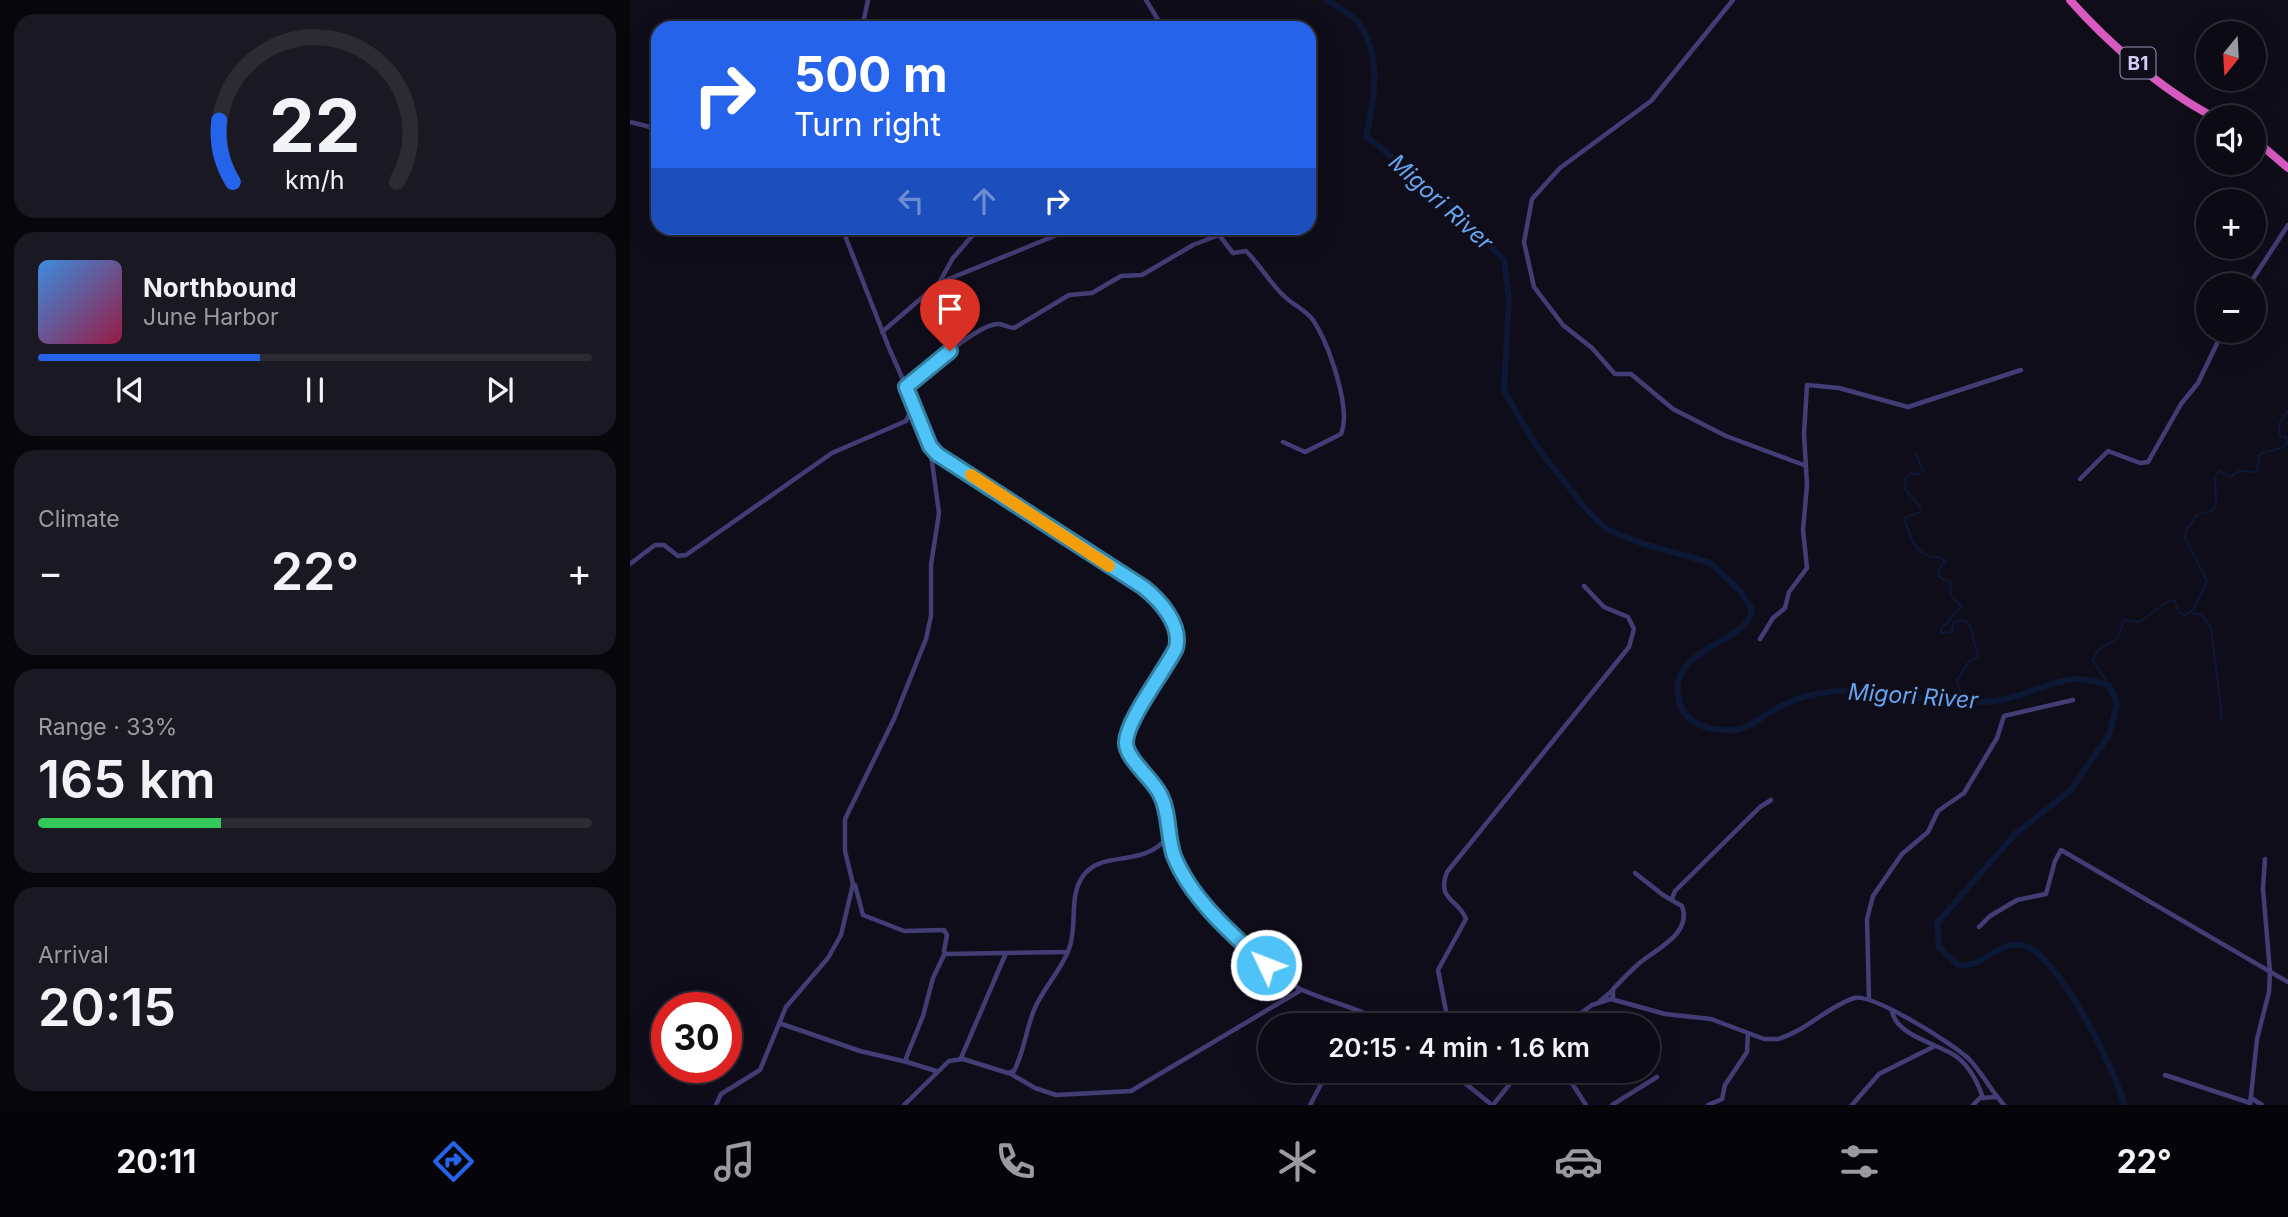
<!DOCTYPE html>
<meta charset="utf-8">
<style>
body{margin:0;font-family:Inter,sans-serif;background:#1a1822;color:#f1f3f6;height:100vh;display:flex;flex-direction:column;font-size:26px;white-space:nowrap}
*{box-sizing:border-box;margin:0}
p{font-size:23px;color:#9a9aa0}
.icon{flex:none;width:38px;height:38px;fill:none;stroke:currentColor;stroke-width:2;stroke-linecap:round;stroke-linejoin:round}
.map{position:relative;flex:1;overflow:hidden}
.details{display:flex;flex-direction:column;gap:14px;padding:14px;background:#07060b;width:630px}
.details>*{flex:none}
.banner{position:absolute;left:21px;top:21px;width:665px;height:214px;border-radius:21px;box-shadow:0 7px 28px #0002,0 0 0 2px #2c2b34;background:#2563eb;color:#fff;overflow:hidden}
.needle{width:46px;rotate:198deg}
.fabs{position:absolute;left:1566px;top:21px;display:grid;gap:14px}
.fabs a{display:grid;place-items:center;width:70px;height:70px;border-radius:50%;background:#0c0a14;box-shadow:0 7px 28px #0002,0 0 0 2px #2c2b34;font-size:35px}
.speed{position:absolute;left:21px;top:992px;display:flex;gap:14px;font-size:35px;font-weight:700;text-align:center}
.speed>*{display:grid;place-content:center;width:91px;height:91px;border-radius:50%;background:#0c0a14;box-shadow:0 7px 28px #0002,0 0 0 2px #2c2b34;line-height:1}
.speed .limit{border:10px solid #d22;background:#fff;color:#111}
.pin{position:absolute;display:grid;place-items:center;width:60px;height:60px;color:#fff;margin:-72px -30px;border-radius:50% 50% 50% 0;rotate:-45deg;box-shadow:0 0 7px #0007}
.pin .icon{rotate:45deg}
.me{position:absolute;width:77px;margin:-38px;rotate:313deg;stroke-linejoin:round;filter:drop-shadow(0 0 5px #0008)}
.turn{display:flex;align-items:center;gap:24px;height:147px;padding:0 28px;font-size:32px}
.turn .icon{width:91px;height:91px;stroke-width:2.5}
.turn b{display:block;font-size:49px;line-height:60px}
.lanes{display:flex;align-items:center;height:66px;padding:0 28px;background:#0003;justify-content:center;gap:35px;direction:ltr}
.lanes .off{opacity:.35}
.big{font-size:52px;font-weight:600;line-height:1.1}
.details .widget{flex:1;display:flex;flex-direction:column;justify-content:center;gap:10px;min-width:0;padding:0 24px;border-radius:21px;background:#1a1822}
.details .dial{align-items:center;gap:0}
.dial svg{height:182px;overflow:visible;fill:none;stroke:#2c2b34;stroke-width:7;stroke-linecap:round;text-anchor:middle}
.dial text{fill:#f1f3f6;stroke:none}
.song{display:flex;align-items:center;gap:21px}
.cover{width:84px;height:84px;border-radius:10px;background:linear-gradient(135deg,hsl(210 70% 55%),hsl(340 70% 35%))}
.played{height:7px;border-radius:4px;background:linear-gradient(90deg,#2563eb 40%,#2c2b34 40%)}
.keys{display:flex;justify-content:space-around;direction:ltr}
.heat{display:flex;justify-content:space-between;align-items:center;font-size:38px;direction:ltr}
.charge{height:10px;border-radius:5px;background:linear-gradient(90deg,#34c759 33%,#2c2b34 0)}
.trip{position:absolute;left:628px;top:1013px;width:402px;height:70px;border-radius:35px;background:#0c0a14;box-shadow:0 7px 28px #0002,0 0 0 2px #2c2b34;font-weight:600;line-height:70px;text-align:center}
.dock{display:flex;height:112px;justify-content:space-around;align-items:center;background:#050408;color:#9a9aa0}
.dock .icon{width:49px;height:49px}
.dock .selected{color:#2563eb}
.dock b{font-size:32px;color:#f1f3f6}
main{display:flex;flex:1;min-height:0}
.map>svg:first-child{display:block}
</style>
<main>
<section class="details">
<div class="widget dial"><svg viewBox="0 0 100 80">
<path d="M14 69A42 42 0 1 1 86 69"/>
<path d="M14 69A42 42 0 0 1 8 42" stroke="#2563eb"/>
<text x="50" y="56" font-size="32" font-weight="700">22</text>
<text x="50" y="72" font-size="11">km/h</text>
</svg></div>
<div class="widget">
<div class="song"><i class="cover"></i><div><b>Northbound</b><p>June Harbor</p></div></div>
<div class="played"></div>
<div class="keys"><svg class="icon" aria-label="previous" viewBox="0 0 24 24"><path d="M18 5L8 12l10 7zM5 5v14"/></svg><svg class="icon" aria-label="pause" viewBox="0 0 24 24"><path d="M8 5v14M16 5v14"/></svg><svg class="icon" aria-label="next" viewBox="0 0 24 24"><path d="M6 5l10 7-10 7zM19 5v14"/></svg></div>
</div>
<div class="widget"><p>Climate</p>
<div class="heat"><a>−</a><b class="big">22°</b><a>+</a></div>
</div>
<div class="widget"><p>Range · 33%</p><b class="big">165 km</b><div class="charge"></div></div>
<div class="widget"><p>Arrival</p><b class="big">20:15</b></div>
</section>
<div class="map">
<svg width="1658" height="1105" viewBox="0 0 1658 1105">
<rect width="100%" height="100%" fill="#100d1b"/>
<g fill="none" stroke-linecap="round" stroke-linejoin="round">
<g stroke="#0d1834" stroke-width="2">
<path d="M1286 454 1293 470 1288 475 1281 473 1276 478 1274 488 1291 508 1290 512 1274 518C1279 535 1287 560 1310 557L1315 561 1308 571 1309 577 1320 582 1321 596 1332 606 1311 629V633L1323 632 1322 627 1325 621 1333 620 1340 625 1348 657 1339 661 1327 680 1333 702"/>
<path d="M1563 613 1572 615 1581 627 1592 719"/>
<path d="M1479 685 1463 661 1467 651 1487 639 1494 620 1509 622 1540 600 1545 601 1549 613 1555 615 1564 609 1577 581 1555 538 1557 527 1562 525C1564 513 1572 513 1582 511L1586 503 1585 476 1590 471 1599 477 1610 471 1627 472 1629 455C1638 449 1650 452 1657 443L1656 437H1650L1649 424 1658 411"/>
</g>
<path stroke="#0d1834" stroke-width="6" d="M697 0C706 6 717 12 725 19 753 50 745 100 736 136L819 203 874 260 879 298 874 391 907 447 956 509 976 529 1011 543 1081 563 1109 590 1122 609C1117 645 1041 645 1048 696 1052 723 1075 730 1099 730 1121 731 1133 714 1151 706 1163 700 1179 695 1192 693 1252 682 1311 711 1371 700 1395 696 1425 679 1448 679 1458 679 1469 683 1479 685L1487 704 1479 735 1440 791 1386 833 1307 923 1309 947 1329 966C1336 965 1344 964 1350 961 1363 953 1379 941 1395 946 1428 955 1487 1072 1494 1105"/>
<g stroke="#433d75" stroke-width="4.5">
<path d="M516 0 533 28"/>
<path d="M1103 0 1021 101 930 168 902 199 894 242 904 287 933 325 962 348 985 374H1001L1043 409 1096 436 1174 465"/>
<path d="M232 28 238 0"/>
<path d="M0 122 28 129"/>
<path d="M212 228 259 348 304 450 513 587C530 600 553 625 546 648 535 670 497 720 496 742 495 759 525 780 533 798 540 816 537 837 544 855 559 894 629 969 666 987 696 1002 730 1007 759 1026"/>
<path d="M349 228 323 258 309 283 444 228"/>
<path d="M1619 285 1658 225"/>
<path d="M252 332 309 283"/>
<path d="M277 387C293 373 347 324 368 324 374 324 378 328 384 328L439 295 462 293 491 276 512 275 563 245 589 235 603 253 616 251C630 265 640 283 654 296 663 305 676 310 683 320 698 343 722 408 711 434L675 452 653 442"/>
<path d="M1450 479 1478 451 1510 463 1518 462 1551 404 1568 383 1593 331"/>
<path d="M0 564 25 545H34L48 556 56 555 202 453 276 421 284 404"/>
<path d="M1130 639 1143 618 1155 608 1159 592 1177 568 1173 530 1177 485 1174 434 1177 385 1209 388 1278 407 1391 370"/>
<path d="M225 885 233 915 274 931 314 930 317 935 314 951 316 954 438 952"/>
<path d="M1042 899 1045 891 1130 807 1141 800"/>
<path d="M1349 927 1360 916 1387 900 1416 894 1425 861 1431 850 1658 982"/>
<path d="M1239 998 1237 919 1243 896 1272 854 1298 832 1308 811 1334 793 1367 738 1374 716 1443 700"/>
<path d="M983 999V989C992 980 1002 969 1012 961 1029 948 1062 932 1052 906L1033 895 1005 873"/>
<path d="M970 1001 982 991"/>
<path d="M1262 1011C1267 1037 1308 1043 1327 1057 1340 1067 1348 1083 1353 1098"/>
<path d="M149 1023 230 1051 277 1062"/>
<path d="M724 1026 732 1012"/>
<path d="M819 1026 808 970 836 919C829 899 806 901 817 872L999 647 1004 629 998 617 974 607 954 586"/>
<path d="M933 1026 962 1005 981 999 1035 1014 1081 1019 1134 1039H1148C1176 1031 1197 1007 1224 998 1243 993 1323 1044 1338 1058 1352 1072 1360 1090 1374 1105"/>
<path d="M331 1058 376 953"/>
<path d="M306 1071 277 1062 276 1058 293 1016 303 978 315 953"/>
<path d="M820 1071 862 1105"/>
<path d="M934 1071 956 1105"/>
<path d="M381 1074 405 1088 426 1095 501 1091 671 990"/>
<path d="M1535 1075 1620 1103"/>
<path d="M1621 1098 1632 1105"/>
<path d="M86 1105 91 1094 130 1070 156 1007 198 958 211 935 223 884 215 851V819L264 719 296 639 301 616V565L309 513 300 447"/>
<path d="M274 1105 319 1061 333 1059 378 1073 384 1071C394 1052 396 1030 404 1010 413 988 431 971 439 949 448 926 438 897 453 876 472 849 512 869 538 837"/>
<path d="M680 1105 698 1071"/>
<path d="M863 1105 890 1071"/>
<path d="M982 1105 1027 1077"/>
<path d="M1078 1105 1092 1099 1095 1085 1117 1052 1118 1033"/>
<path d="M1222 1105 1249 1074 1305 1046"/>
<path d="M1343 1105 1350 1098 1366 1097"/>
<path d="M1620 1105 1627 1039 1639 992 1640 972 1633 889 1635 859"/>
</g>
<g stroke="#d85ac0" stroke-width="8">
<path d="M1440 0C1478 43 1533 91 1584 117"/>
<path d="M1624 139 1658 168"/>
</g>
</g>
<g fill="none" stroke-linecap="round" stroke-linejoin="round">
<defs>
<path id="route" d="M320 351 276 387 300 446 307 454 513 587C530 600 552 625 546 648 535 671 497 719 496 742 495 758 522 778 530 794 540 813 537 836 544 856 561 899 603 935 636 965"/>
</defs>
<use href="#route" stroke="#337fa1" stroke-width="18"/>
<use href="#route" stroke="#4fc3f7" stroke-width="12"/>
<path stroke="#f59e0b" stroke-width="12" d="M341 475 479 566"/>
</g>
<g text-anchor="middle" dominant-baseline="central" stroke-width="7" stroke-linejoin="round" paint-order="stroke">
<rect fill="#100d1b" stroke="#9a93b7" stroke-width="2" x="1490.5" y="47.5" width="35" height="31" rx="5"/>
<g font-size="19" font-weight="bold" fill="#d5ccfa">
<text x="1508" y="63">B1</text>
</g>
<g font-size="23" font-style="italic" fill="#65a4ef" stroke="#100d1b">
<text transform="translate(811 202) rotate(42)">Migori River</text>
<text transform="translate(1283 696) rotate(4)">Migori River</text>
</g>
</g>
</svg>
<div class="fabs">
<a><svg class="needle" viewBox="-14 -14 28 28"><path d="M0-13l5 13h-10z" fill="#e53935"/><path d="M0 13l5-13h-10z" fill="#9a9aa0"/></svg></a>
<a><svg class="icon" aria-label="sound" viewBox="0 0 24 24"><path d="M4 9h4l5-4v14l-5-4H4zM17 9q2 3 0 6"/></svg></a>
<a>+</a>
<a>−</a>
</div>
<div class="speed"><div class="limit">30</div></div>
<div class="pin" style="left:320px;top:351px;background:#d93025"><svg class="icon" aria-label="arrive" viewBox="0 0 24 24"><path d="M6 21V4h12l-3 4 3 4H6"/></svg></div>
<svg class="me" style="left:636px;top:965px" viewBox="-20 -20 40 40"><circle r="17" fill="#4fc3f7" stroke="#fff" stroke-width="3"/><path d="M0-11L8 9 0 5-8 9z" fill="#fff"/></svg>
<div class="trip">20:15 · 4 min · 1.6 km</div>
<div class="banner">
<div class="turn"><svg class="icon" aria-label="right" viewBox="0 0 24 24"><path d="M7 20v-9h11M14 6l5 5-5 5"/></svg><div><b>500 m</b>Turn right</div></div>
<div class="lanes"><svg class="icon off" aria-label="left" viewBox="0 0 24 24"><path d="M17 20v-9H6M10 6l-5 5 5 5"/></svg><svg class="icon off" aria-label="ahead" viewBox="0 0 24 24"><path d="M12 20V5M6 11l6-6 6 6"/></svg><svg class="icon" aria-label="right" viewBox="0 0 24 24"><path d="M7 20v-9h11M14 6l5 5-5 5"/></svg></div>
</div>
</div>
</main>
<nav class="dock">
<b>20:11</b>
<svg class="icon selected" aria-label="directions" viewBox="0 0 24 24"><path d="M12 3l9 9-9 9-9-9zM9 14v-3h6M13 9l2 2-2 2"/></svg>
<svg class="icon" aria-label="music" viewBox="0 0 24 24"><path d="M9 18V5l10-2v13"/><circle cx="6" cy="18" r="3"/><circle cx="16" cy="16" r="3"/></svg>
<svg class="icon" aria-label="phone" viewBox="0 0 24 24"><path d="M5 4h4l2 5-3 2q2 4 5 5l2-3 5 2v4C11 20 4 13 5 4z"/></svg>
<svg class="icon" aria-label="climate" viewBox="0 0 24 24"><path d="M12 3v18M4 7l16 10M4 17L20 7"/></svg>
<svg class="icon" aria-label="car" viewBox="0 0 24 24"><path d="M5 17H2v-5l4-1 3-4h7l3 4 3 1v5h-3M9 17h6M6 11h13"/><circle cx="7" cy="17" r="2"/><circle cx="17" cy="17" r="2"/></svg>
<svg class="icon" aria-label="filters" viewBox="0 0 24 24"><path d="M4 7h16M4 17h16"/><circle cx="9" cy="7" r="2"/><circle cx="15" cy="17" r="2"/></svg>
<b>22°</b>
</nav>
